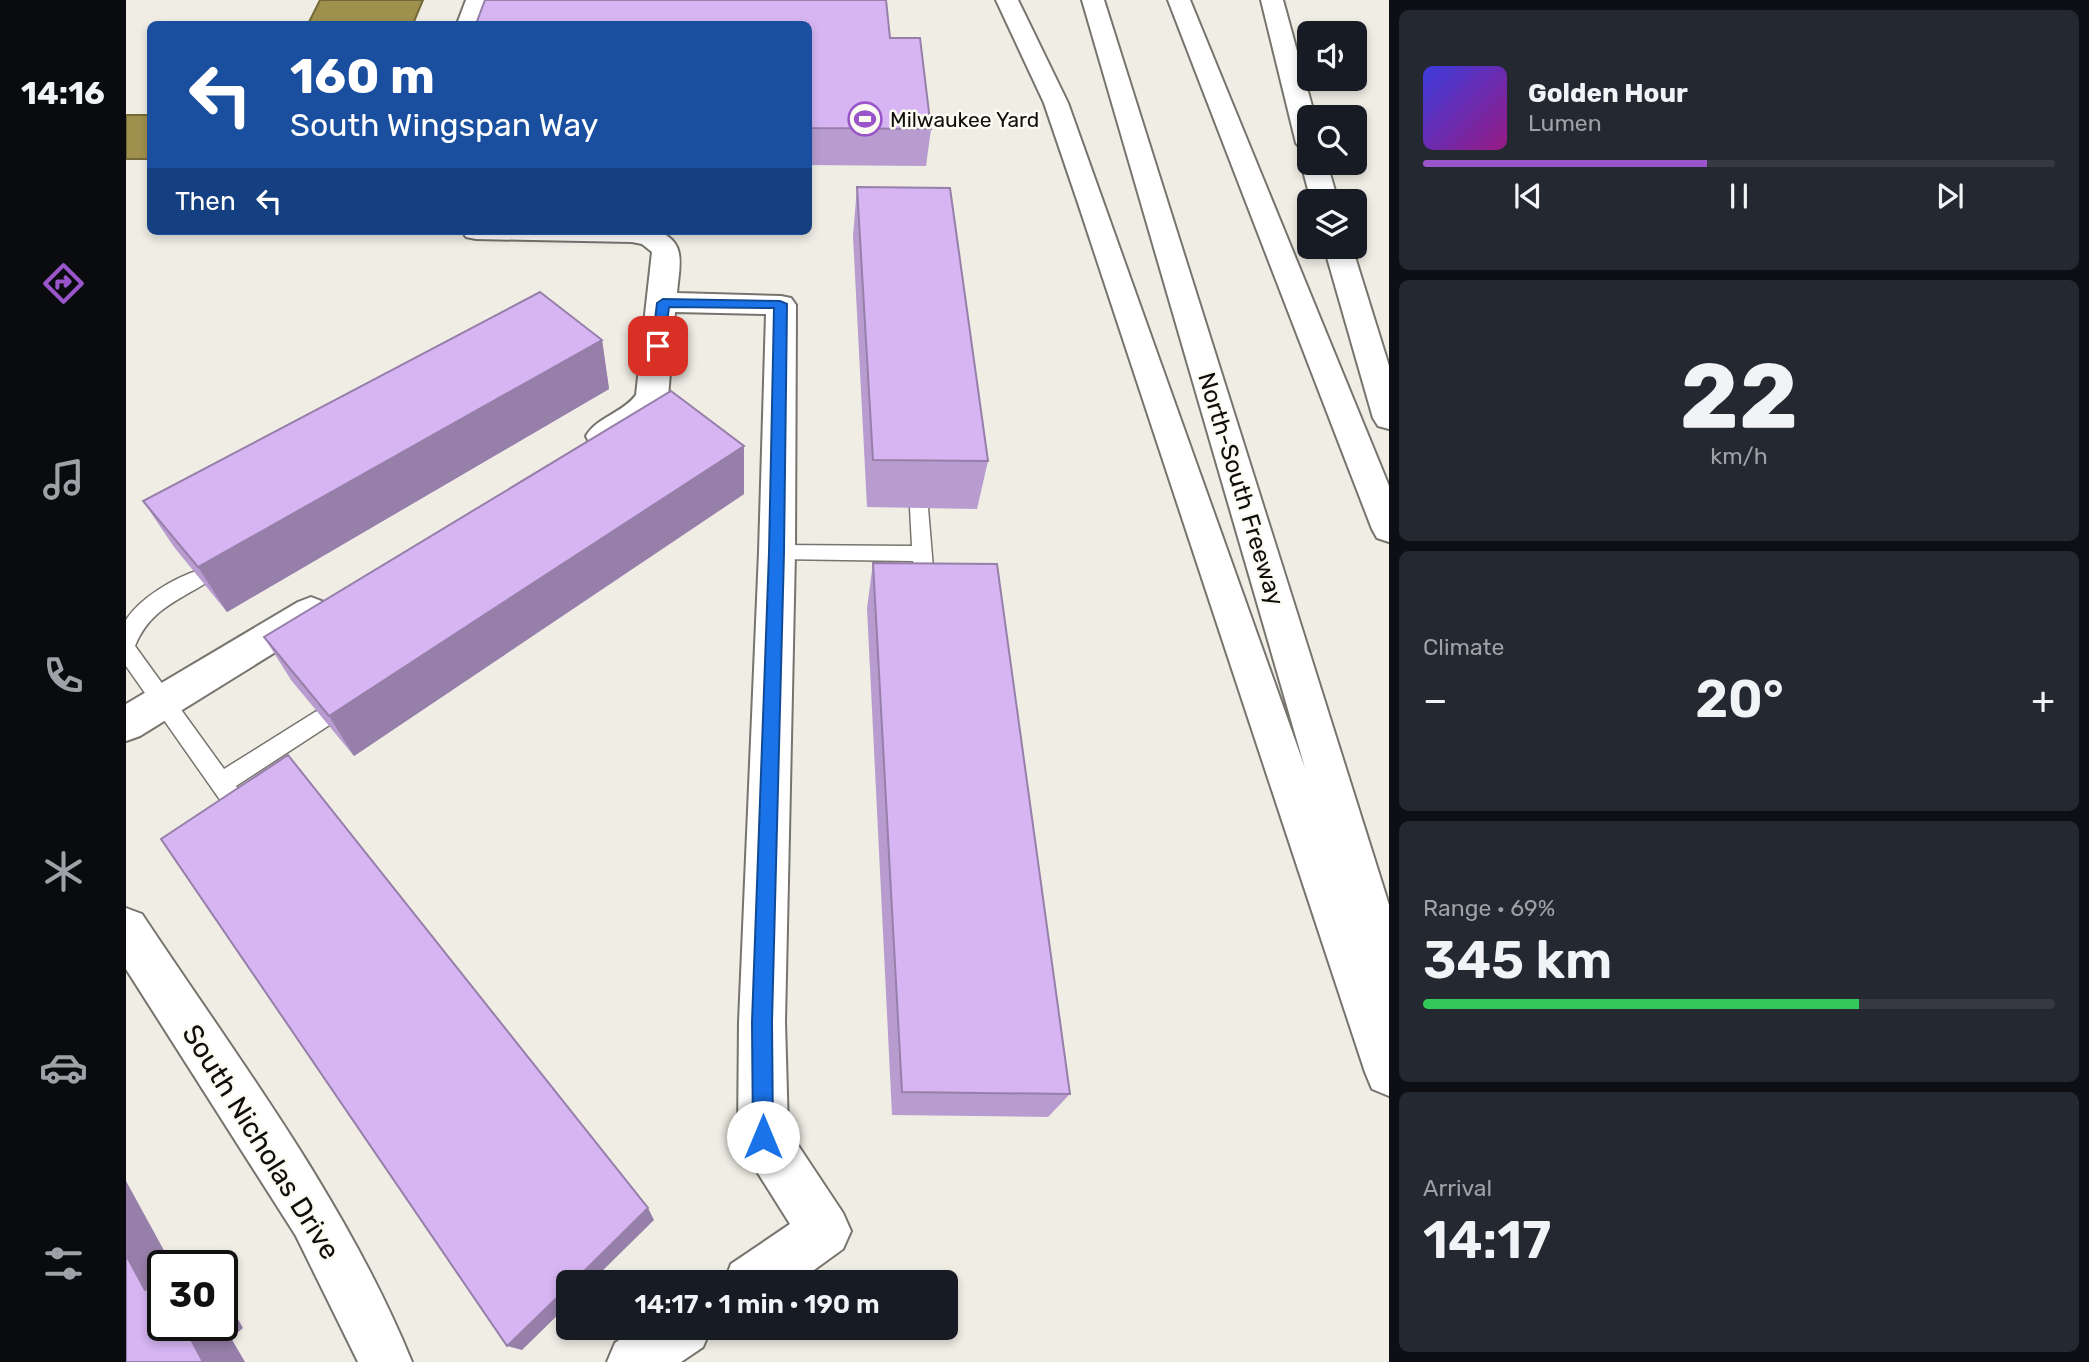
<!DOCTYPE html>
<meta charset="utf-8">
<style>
body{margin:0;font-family:Rubik,sans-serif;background:#242831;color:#f1f3f6;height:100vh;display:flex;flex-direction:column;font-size:26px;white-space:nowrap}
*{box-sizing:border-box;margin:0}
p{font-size:23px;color:#9ea1a6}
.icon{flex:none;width:38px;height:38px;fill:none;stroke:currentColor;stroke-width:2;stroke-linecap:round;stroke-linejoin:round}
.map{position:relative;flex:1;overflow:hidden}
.details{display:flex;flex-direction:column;gap:10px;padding:10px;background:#0d0f14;width:700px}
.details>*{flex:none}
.guide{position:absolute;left:21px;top:21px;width:665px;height:214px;border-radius:10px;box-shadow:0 4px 10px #0003;background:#1a4fa0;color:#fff;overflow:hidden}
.tools{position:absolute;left:1171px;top:21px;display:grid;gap:14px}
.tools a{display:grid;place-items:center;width:70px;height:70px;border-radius:10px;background:#171b24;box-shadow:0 4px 10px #0003;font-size:35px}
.speed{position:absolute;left:21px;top:1250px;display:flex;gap:14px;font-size:35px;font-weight:700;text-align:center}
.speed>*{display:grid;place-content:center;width:91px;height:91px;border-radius:50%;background:#171b24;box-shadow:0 4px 10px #0003;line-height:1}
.speed .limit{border:4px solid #111;border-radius:10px;background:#fff;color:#111}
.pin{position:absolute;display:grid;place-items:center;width:60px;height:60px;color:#fff;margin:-30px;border-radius:14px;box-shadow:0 4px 10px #0006}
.me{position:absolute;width:77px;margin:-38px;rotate:0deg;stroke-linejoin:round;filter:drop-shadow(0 0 5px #0008)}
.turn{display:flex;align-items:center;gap:24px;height:147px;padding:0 28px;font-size:32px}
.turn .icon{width:91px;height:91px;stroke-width:2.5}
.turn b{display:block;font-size:49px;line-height:60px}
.then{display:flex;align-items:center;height:66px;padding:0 28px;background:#0003;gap:14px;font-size:26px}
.big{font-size:52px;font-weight:600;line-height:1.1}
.details .tile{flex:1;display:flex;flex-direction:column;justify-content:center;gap:10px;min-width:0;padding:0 24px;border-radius:10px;background:#242831}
.details .dial{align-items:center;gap:0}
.dial b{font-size:91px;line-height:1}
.song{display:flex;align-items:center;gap:21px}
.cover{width:84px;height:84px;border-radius:10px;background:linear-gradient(135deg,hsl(240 70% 55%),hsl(310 70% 35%))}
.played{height:7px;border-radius:4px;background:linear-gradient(90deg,#9955c9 45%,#363941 45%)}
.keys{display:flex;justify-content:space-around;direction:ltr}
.heat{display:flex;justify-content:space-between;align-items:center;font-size:38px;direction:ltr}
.charge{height:10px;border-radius:5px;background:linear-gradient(90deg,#34c759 69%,#363941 0)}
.trip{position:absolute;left:430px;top:1270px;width:402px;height:70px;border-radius:10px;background:#171b24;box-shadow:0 4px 10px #0003;font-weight:600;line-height:70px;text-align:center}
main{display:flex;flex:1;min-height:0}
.menu{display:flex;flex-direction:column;width:126px;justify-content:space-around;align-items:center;background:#090b0e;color:#9ea1a6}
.menu .icon{width:49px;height:49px}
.menu .selected{color:#9955c9}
.menu b{font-size:32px;color:#f1f3f6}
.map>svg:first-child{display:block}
</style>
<main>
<nav class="menu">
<b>14:16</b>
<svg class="icon selected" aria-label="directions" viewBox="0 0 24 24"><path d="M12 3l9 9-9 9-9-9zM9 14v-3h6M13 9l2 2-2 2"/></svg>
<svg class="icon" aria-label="music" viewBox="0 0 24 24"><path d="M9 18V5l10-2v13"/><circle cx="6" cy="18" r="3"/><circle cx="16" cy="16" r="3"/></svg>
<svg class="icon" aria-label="phone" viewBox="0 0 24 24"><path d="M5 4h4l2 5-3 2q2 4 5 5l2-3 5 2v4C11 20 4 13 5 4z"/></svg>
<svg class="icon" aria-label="climate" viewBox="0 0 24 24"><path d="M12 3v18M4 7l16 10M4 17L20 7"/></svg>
<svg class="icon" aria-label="car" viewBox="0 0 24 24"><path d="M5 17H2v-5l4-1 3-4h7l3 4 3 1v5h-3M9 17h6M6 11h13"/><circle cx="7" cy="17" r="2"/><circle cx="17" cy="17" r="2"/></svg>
<svg class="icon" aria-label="filters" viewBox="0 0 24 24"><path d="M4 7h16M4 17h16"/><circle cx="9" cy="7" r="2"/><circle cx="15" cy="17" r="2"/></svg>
</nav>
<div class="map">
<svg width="1263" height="1362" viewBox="0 0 1263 1362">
<rect width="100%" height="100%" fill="#efede4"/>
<g fill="#9f914d" stroke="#746a39" stroke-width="2">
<path d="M194 0H297L287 24H182Z"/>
<rect x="0" y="115" width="24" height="44"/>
</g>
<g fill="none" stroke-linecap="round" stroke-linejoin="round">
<defs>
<g id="service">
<path d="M793 501 800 503 802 508 807 568 804 573 797 576 790 573 787 561 651 559 644 557 641 552 644 547 651 545 786 546 784 508 786 503Z"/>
<path d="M73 570 80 573 83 578 80 583C49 602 23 611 9 646L98 769 189 712 197 709 205 712 208 718 205 724 110 786 130 817 127 824 119 827 111 824 0 666V620C14 598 48 578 73 570Z"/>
</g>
<g id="minor">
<path d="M340 0H362L353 24H331Z"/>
<path d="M336 231H531C562 242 553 266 551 293L655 296 665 298 670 305 669 552 659 1022 662 1130 717 1213 725 1231 717 1249 670 1283H598L605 1264 664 1224 620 1154 612 1137 613 1022 633 552 640 314 549 312 542 397 537 405 527 419 488 444 476 447 464 444 460 436C471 417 497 413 510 395L526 252 516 244 506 242 350 239 340 237Z"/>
<path d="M185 597 198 602 203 612 198 622 14 736 0 741V704L172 602Z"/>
<path d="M0 908 16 914C112 1059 220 1200 286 1362H232L170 1236 0 969Z"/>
<path d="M510 1328H585L577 1347 555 1362H481L489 1343Z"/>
</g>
<g id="motorway">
<path d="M870 0H892L942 103 1179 768 956 0H978L1263 905V1096L1246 1089 1239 1072 952 203 918 103Z"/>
<path d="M1042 0H1064L1263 486V542L1251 538 1246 529Z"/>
<path d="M1135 0H1157L1189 117H1183V151L1174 148 1170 143Z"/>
<path d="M1183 156V163H1201L1212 201H1185L1175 163Z"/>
<path d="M1198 247H1226L1263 366V429L1252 426 1247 418Z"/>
</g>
</defs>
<use href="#service" stroke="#76746d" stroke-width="3"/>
<use href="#minor" stroke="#76746d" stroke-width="4"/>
<use href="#motorway" stroke="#76746d" stroke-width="4"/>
<use href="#service" fill="#fff" fill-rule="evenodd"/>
<use href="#minor" fill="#fff" fill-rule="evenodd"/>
<use href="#motorway" fill="#fff" fill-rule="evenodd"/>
</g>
<g fill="#b89cd0">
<path d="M682 24 764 38 805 129 800 166 682 165Z"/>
<path d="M731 187 862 461 851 509 741 507 727 236Z"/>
<path d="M476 340 483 389 101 612 48 547 17 501Z"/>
<path d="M618 446V494L228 756 165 680 138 637Z"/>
<path d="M747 563 944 1094 922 1117 766 1115 741 608Z"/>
</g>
<g fill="#967fa9">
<path d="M476 340 483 389 101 612 72 567Z"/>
<path d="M618 446V494L228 756 203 716Z"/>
<path d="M0 1181 46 1265H37V1294L19 1290 0 1255Z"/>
<path d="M522 1208 528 1220 464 1283H446Z"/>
<path d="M443 1286V1304L396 1350 381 1346Z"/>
<path d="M96 1291 117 1328 105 1338 119 1362H77L61 1332 69 1325H96Z"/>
</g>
<g fill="#d6b5f2" stroke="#967fa9" stroke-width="2">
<path d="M359 0H760L764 38H794L805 129 682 128V24H350Z"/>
<path d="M731 187 824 188 862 461 747 460Z"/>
<path d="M414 292 476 340 72 567 17 501Z"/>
<path d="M545 391 618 446 203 716 138 637Z"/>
<path d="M747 563 871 564 944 1094 776 1092Z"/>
<path d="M162 755 522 1208 446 1283H443V1286L381 1346 35 839Z"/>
<path d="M0 1255 19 1290 37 1276V1325H69L61 1332 77 1362H0Z"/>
</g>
<path fill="#1a73e8" stroke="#114b97" stroke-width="2" d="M537 299 654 301 661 304 658 552 646 1022 647 1137 644 1144 637 1147 630 1144 627 1137 626 1022 643 552 648 308 543 307 538 346 532 350 526 346 531 303Z"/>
<defs>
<symbol id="stadium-ring" viewBox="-11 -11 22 22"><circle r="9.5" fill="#fcfbf2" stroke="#9955c9" stroke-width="1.5"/><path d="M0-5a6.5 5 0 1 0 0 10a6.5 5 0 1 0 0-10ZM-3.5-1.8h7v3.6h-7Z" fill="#9955c9"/></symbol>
</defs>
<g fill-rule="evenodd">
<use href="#stadium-ring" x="720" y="100" width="38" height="38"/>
</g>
<g text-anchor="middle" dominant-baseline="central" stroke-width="5" stroke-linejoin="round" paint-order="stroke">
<g font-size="21" fill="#0f0e0b" stroke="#fcfbf2" text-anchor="start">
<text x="764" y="119">Milwaukee Yard</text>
</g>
<g font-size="24" fill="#0f0e0b" stroke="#fcfbf2">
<text transform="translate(1115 489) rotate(73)">North-South Freeway</text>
</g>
<g font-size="28" fill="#0f0e0b" stroke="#fcfbf2">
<text transform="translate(135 1142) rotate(58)">South Nicholas Drive</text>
</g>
</g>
</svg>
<div class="tools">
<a><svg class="icon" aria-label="sound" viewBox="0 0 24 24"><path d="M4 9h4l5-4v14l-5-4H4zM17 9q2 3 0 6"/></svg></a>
<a><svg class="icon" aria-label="search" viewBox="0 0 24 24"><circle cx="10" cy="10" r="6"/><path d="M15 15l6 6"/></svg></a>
<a><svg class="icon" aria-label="layers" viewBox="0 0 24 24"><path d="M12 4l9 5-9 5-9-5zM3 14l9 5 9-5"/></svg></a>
</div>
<div class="speed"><div class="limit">30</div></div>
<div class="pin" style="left:532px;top:346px;background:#d93025"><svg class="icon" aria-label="arrive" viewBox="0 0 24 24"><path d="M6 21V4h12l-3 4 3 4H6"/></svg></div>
<svg class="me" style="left:637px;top:1137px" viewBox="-20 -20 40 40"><circle r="19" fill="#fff"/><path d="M0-13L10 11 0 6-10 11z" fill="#1a73e8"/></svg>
<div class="trip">14:17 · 1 min · 190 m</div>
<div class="guide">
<div class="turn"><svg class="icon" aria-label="left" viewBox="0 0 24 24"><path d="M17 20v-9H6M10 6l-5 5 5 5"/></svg><div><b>160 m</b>South Wingspan Way</div></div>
<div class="then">Then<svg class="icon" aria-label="left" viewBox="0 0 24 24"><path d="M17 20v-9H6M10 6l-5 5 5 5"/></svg></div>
</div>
</div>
<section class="details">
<div class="tile">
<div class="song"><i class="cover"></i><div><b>Golden Hour</b><p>Lumen</p></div></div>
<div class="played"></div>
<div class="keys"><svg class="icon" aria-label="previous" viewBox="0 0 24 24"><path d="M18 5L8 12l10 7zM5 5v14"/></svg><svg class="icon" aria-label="pause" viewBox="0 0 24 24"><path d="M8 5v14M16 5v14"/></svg><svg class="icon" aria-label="next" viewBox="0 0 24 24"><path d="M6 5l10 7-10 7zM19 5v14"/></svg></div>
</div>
<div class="tile dial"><b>22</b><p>km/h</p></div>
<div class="tile"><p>Climate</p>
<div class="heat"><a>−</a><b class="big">20°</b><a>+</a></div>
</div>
<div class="tile"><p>Range · 69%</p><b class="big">345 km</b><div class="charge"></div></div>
<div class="tile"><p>Arrival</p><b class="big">14:17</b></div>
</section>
</main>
